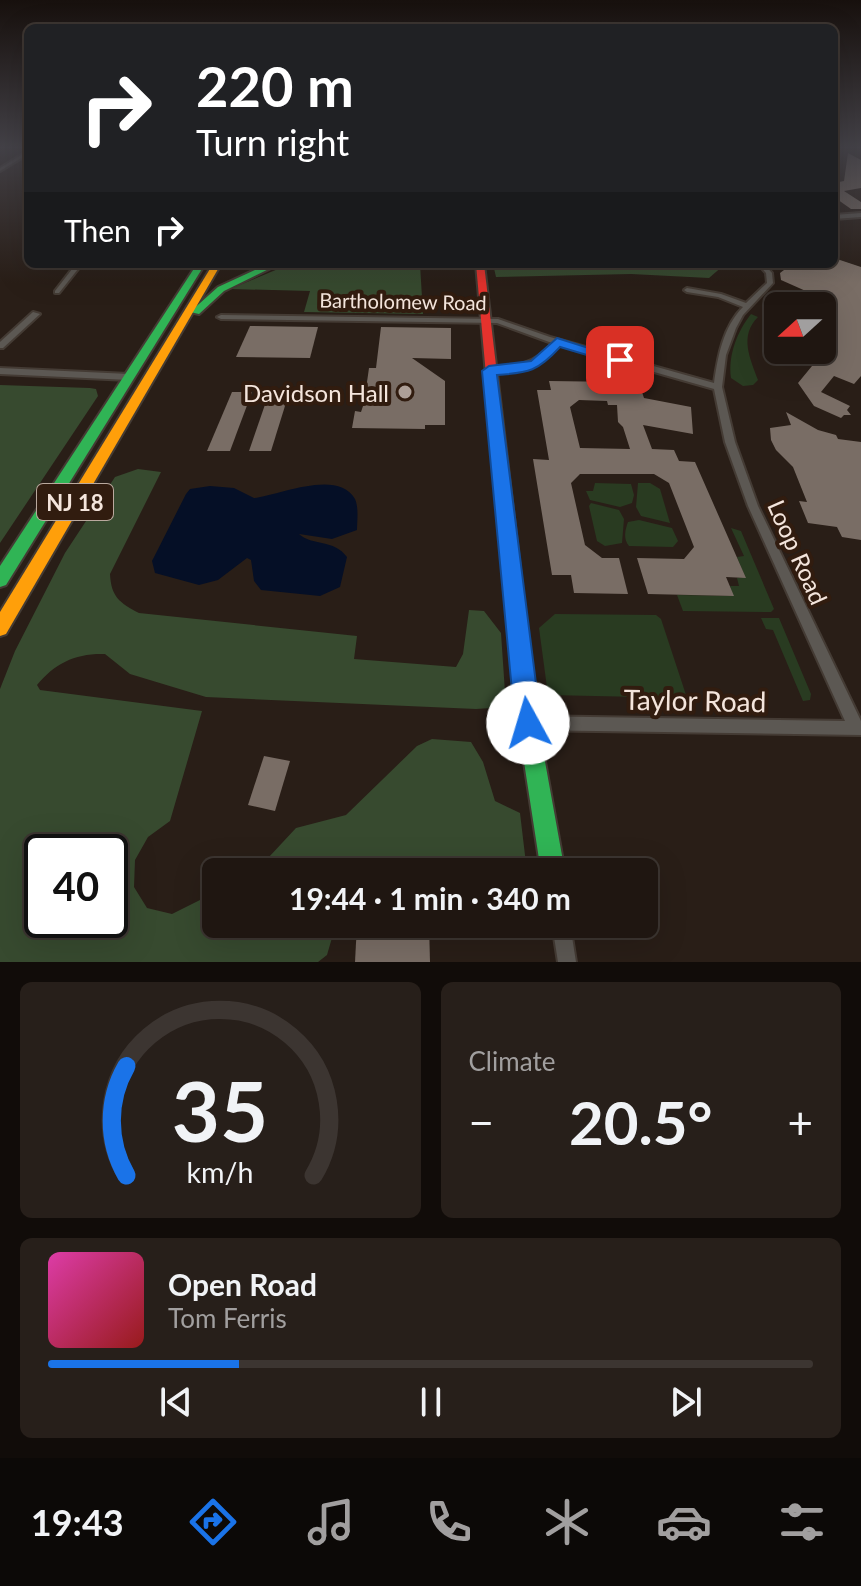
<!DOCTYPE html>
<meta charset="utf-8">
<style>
body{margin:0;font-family:Lato,sans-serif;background:#271f1a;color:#f1f3f6;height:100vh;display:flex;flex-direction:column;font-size:30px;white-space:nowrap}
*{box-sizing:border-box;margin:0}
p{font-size:26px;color:#a19f9f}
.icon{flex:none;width:44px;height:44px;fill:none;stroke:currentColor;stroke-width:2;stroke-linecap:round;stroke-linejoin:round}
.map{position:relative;height:962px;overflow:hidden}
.panel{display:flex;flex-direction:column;gap:20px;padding:20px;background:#110c09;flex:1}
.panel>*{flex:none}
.hud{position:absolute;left:24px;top:24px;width:814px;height:244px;border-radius:12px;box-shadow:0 8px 32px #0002,0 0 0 2px #3c3531;background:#202124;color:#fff;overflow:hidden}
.needle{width:52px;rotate:249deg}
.controls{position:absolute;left:764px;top:292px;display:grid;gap:16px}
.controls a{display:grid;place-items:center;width:72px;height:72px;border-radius:12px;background:#1f1611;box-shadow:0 8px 32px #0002,0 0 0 2px #3c3531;font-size:40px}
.speed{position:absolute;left:24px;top:834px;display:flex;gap:16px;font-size:40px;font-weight:700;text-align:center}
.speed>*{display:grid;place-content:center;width:104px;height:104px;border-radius:50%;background:#1f1611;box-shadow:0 8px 32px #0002,0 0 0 2px #3c3531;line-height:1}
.speed .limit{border:4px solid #111;border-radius:12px;background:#fff;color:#111}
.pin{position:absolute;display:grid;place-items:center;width:68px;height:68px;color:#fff;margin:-34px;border-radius:16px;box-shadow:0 4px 12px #0006}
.me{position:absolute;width:88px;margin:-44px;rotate:354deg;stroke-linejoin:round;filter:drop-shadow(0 0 6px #0008)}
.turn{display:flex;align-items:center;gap:28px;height:168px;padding:0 40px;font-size:36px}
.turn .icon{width:104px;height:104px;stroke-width:2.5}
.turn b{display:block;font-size:56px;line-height:68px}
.then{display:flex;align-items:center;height:76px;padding:0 40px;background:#0003;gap:16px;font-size:30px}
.big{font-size:60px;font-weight:700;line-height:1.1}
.panel .tile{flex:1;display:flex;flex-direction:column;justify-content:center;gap:12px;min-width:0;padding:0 28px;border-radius:12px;background:#271f1a}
.panel .dial{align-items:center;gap:0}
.dial svg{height:208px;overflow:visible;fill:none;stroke:#3c3531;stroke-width:7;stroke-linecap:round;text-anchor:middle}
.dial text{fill:#f1f3f6;stroke:none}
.song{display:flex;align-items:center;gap:24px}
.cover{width:96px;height:96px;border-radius:12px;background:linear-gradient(135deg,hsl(320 70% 55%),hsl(0 70% 35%))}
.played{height:8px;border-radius:4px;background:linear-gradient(90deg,#1a73e8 25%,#3c3531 25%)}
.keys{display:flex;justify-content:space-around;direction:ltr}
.heat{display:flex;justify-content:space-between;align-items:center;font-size:44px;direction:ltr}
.panel .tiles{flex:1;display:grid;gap:20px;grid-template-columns:1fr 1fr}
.tile:last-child{grid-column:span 2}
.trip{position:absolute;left:202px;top:858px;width:456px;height:80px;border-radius:12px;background:#1f1611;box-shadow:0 8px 32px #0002,0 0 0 2px #3c3531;font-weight:700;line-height:80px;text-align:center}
.menu{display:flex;height:128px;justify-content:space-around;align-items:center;background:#0c0907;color:#a19f9f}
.menu .icon{width:56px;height:56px}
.menu .current{color:#1a73e8}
.menu b{font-size:36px;color:#f1f3f6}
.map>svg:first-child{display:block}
</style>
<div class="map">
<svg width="861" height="962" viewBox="0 0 861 962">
<rect width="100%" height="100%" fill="#291e17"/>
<g fill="#293b21">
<path d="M751 314 758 317C739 336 750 358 758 380L753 385 743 386 731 378C728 355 737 332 751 314Z"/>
<path d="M595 483 631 484 634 495 632 503 620 507 590 500 586 491H593Z"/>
<path d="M638 483H650L660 489 670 523 641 516 636 507Z"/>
<path d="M591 503 619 510 624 519 622 543 605 546 597 541 589 506Z"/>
<path d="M639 520 672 528 678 541 673 547 629 546C623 539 625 530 628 522Z"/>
<path d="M731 528 741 531 774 609 771 612 683 611 677 595 733 596 730 586H739L737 578 745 577 737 557 744 556Z"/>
<path d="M555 614 656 615 661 619 687 698 548 695 539 628Z"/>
<path d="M761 618H779L811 694 810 700 803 701 773 630 766 629Z"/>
</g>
<g fill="#374a2f" fill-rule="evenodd">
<path d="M290 264H420L423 314 304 312 310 291 230 289Z"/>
<path d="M493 264H723L724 265 709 278 631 274 496 277Z"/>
<path d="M0 385 90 388 96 389 98 396 0 543Z"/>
<path d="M138 469 161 472 110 574C111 597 120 603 139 613L357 636 354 659 456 667 463 654 469 610 484 611 501 633 506 707 476 709 206 697 130 674 105 654C76 653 55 663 37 685L40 690 202 711 170 821 148 837 135 860 134 887 147 908 172 914 216 892V924H336L327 955 318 962H0V689L15 651 65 553 115 477ZM110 852V920H42V852Z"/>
<path d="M432 739 471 742 483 762 495 801 520 813 527 872H255L296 828 346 815 417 746Z"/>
</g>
<path fill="#050f26" d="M210 486 234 488 254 498C277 496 338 468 355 499 359 508 357 521 357 530L332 539 299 534C312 546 334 539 347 557L340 587 320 596 261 590 254 581 251 560 247 558 218 580 199 585 155 573 152 561 186 494 190 489Z"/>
<g fill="#796d65" fill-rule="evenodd">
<path d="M848 153 861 160V188L844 191 861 202V209H851L834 197V183L844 181Z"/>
<path d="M834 258 861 267V376L854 384 834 376 821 392 850 406 847 410 851 415H844L841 418 814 406 798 383 812 366 774 350H822V306H810L817 296 781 280 780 273 792 264H834Z"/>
<path d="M250 326 318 327 310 358 236 357Z"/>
<path d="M381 327 451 328V359L412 358 445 381V425H425V429L352 428 355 411 361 412 364 403 369 368H376Z"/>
<path d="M549 381 621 382 623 386H640L644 398 691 407 693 434 643 425 652 449 674 450 679 461 695 462 746 578 726 577 734 596 648 594 637 558 684 559 694 547 669 483 654 474H580L571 483 585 545 602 558H619L628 594 574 593 571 575H552L533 459 549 460 537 390H551ZM579 400 607 401 608 405H617L618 422 623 427 630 449 580 448 570 407Z"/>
<path d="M232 392H252L230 451H207Z"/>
<path d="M269 393H289L271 451H249Z"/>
<path d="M786 412 818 430 836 435 838 439 861 442V540L842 537 837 527 808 523 799 501 807 502 793 467 776 450 771 440 770 428 791 425Z"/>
<path d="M264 756 290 761 275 811 248 805Z"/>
<path d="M357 924H429L430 962H355Z"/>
</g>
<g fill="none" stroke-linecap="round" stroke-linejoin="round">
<defs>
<g id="street">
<path d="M28 151V154L0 171V168Z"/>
<path d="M861 213V217L834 219V215Z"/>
<path d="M76 264H82L59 293H55V291Z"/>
<path d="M758 264H764L772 273 773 283 743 315 736 328 726 355 722 387 735 442 758 506 861 721V735L528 730 523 728 521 723 523 718 528 716 845 721 748 506 725 442 714 389 559 345C541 368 514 375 486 373V369L489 368C515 367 536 364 552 343L497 323 221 319 217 317 221 315 498 319 550 337 714 383C718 356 723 327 743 307L718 297 687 292 684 290 687 288 721 294 746 303 767 283 766 273Z"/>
<path d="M33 312 40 314 3 348H0V342Z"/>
<path d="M0 368 129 374 133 377 129 380 0 374Z"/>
<path d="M552 924H570L576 962H558Z"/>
</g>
<g id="fast">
<path d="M197 264H205L6 585 0 587V566Z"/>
<path d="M268 264H279L224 291 199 314 190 312 218 287Z"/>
<path d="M517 611 523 613 526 619 538 723 565 872H541L518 723 508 619 511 613Z"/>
</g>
<path id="slow" d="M213 264H221L6 634 0 636V612Z"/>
<path id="jam" d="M476 264H484L526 619 523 625 517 627 511 625 508 619Z"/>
</defs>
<use href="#street" stroke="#443b34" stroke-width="4"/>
<use href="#fast" stroke="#443b34" stroke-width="4"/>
<use href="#slow" stroke="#443b34" stroke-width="4"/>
<use href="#jam" stroke="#443b34" stroke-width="4"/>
<use href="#street" fill="#5c5853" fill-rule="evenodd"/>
<use href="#fast" fill="#30b455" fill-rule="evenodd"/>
<use href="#slow" fill="#ff9f0a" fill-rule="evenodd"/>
<use href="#jam" fill="#e5322d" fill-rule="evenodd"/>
</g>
<linearGradient id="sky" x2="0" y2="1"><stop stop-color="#17100d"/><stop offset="0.52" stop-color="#434147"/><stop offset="1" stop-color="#434147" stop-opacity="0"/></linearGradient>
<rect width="861" height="283" fill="url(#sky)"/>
<path fill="#1a73e8" stroke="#114b97" stroke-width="2" d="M557 338 627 360 620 365 560 347C538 371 529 373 497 375L541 723 537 732 528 736 519 732 515 723 482 371 489 366 531 361Z"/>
<circle fill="#ad9f97" stroke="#311c0f" stroke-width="3" cx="405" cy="392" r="8"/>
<g text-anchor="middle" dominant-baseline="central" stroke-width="8" stroke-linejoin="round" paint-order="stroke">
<g font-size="20" fill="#f4e5dc" stroke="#311c0f">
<text transform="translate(403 301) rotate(1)">Bartholomew Road</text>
</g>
<rect fill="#311c0f" stroke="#baa99e" stroke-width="2" x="37" y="484" width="76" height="36" rx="6"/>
<g font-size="22" font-weight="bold" fill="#f4e5dc">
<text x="75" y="502">NJ 18</text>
</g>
<g font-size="24" fill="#f4e5dc" stroke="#311c0f" text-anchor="end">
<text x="389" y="392">Davidson Hall</text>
</g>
<g font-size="24" fill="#f4e5dc" stroke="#311c0f">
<text transform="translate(798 552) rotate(66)">Loop Road</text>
</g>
<g font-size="28" fill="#f4e5dc" stroke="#311c0f">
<text transform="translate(695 700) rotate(1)">Taylor Road</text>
</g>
</g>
</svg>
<div class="controls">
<a><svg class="needle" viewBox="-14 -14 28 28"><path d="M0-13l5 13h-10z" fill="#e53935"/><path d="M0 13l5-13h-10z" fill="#a19f9f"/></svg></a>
</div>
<div class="speed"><div class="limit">40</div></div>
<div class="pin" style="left:620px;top:360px;background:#d93025"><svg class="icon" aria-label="arrive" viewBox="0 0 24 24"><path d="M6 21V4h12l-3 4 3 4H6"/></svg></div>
<svg class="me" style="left:528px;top:723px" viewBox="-20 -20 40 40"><circle r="19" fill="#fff"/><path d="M0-13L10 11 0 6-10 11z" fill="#1a73e8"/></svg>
<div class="trip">19:44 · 1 min · 340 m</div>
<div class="hud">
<div class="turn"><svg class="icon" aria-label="right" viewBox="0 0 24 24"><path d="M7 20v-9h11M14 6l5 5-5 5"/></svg><div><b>220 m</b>Turn right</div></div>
<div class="then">Then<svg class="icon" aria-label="right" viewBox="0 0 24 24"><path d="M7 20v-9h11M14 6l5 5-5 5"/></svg></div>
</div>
</div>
<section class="panel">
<div class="tiles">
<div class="tile dial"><svg viewBox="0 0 100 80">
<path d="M14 69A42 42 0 1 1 86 69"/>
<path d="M14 69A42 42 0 0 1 14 27" stroke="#1a73e8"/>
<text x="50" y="56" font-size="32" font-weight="700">35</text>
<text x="50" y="72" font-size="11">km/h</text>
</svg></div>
<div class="tile"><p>Climate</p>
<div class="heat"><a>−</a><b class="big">20.5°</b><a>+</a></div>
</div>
<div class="tile">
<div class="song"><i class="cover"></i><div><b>Open Road</b><p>Tom Ferris</p></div></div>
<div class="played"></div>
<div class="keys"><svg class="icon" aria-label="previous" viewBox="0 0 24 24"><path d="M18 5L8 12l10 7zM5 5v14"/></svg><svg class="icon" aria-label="pause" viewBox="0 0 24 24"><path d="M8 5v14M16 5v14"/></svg><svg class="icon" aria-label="next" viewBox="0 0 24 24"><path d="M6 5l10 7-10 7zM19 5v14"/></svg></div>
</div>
</div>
</section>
<nav class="menu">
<b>19:43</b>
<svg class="icon current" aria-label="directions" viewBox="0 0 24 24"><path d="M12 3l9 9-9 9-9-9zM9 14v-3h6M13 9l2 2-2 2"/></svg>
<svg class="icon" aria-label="music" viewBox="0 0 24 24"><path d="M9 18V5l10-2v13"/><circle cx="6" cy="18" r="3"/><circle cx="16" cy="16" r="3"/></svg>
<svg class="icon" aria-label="phone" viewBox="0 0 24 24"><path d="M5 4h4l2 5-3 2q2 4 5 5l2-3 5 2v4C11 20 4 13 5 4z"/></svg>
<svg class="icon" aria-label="climate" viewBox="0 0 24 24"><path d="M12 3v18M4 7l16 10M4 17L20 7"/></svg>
<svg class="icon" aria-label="car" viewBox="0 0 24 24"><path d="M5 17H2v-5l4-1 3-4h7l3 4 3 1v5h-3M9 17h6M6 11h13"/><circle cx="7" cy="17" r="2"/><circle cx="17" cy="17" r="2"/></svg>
<svg class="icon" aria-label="filters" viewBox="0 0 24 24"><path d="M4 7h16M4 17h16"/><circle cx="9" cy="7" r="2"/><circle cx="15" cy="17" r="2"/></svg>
</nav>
